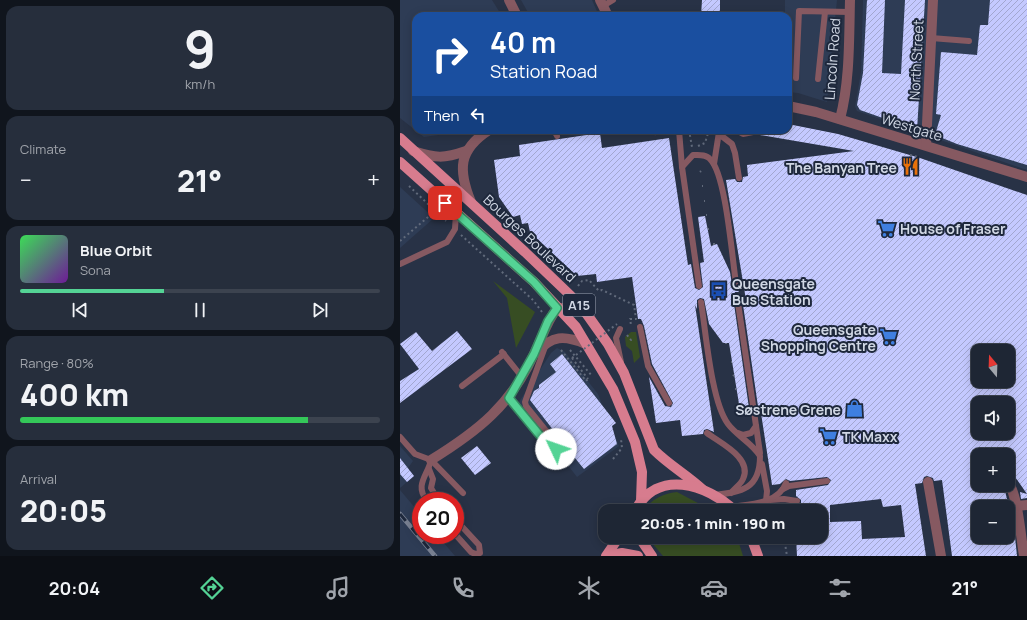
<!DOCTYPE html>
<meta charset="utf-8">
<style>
body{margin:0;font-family:Manrope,sans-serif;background:#262e3c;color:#f1f3f6;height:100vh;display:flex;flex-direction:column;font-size:15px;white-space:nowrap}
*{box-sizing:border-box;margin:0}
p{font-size:13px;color:#a1a5ac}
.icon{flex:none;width:22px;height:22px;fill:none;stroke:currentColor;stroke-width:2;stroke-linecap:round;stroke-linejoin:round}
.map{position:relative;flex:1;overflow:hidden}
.side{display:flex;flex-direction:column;gap:6px;padding:6px;background:#10151d;width:400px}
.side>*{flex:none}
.top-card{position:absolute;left:12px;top:12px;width:380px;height:122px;border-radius:12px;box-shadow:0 2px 10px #0003,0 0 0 1px #3c434f;background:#1a4fa0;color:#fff;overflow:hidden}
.needle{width:26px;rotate:341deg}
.fabs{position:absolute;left:571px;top:344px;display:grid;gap:8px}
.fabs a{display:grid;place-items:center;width:44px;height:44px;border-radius:8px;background:#1e2634;box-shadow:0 2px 10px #0003,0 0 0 1px #3c434f;font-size:20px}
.speed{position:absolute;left:12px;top:492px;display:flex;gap:8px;font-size:20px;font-weight:700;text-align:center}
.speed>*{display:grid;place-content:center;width:52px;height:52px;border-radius:50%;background:#1e2634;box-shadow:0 2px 10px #0003,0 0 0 1px #3c434f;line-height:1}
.speed .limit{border:6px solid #d22;background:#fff;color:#111}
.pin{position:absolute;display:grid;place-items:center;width:34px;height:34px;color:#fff;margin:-17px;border-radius:8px;box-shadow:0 2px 6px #0006}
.me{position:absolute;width:44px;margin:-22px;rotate:312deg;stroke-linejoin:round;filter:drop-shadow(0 0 3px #0008)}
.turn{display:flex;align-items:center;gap:14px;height:84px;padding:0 12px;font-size:18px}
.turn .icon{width:52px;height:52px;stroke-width:2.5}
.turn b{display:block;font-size:28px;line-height:34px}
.then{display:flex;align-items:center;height:38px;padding:0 12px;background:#0003;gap:8px;font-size:15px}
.big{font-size:30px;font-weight:800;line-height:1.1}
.side .tile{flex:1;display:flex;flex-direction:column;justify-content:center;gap:6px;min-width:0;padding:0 14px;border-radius:12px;background:#262e3c}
.side .dial{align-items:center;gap:0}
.dial b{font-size:52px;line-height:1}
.song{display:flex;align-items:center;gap:12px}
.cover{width:48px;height:48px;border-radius:6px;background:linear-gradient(135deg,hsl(130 70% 55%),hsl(280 70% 35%))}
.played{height:4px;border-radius:2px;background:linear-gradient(90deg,#54d395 40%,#3c434f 40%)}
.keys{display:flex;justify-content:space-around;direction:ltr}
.heat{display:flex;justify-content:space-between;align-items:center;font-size:22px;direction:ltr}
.charge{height:6px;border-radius:3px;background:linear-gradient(90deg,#34c759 80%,#3c434f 0)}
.trip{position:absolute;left:198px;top:504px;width:230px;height:40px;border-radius:12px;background:#1e2634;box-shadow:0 2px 10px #0003,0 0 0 1px #3c434f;font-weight:800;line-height:40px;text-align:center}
.dock{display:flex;height:64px;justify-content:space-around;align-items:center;background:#0c0f15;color:#a1a5ac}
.dock .icon{width:28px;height:28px}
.dock .current{color:#54d395}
.dock b{font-size:18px;color:#f1f3f6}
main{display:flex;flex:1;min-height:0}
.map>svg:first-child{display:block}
</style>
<main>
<section class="side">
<div class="tile dial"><b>9</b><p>km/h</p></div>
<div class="tile"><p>Climate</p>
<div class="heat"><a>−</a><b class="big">21°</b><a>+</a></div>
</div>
<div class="tile">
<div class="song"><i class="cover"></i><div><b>Blue Orbit</b><p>Sona</p></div></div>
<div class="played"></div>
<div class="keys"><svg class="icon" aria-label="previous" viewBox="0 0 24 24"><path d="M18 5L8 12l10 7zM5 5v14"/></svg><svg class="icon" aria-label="pause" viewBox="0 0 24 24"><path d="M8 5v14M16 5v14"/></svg><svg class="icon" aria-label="next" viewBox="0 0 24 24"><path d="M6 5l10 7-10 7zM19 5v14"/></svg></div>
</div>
<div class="tile"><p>Range · 80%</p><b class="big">400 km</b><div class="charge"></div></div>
<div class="tile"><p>Arrival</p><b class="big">20:05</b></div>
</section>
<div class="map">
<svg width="627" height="556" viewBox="0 0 627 556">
<defs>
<pattern id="building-hatch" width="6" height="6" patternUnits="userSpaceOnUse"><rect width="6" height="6" fill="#c4c9ff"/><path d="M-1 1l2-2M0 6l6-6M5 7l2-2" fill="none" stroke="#a2a7d0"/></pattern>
</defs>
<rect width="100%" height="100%" fill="#283246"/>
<g fill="#2e3c55">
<path d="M0 0H92L102 16H16V130H74L24 137 0 118Z"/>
<path d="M121 0H192L199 16H130Z"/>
<path d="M385 0H437L427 102 398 93 388 92V16H385Z"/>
<path d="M463 0H627V170L457 111 455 106 461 72Z"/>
<path d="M0 187 34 218 0 248Z"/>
<path d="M157 348 165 352 198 394 219 446 177 477 119 402 151 353Z"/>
<path d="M0 446 13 461 8 468 14 476 0 488Z"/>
<path d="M0 490 21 515V535H37L55 556H0Z"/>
</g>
<g fill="#374d23">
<path d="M93 281 135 312 116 348 107 298Z"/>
<path d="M231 332H236L240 357 234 363 232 351 226 346 225 337Z"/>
<path d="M277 492 313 511H243C252 499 262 494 277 492Z"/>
<path d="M247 537H337L343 556H263Z"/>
</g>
<g fill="url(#building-hatch)" fill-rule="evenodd">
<path d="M302 0H320V16H301Z"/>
<path d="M467 0H485L482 73 501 74 505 0H525L517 130 460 110 457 105 463 73Z"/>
<path d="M590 0H627V165L557 144 535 135 541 115 536 114 541 52 577 55 580 25H588Z"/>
<path d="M388 124 438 134 520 158 627 195V498L621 499 620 492 627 494 608 467V455H578V485H600L605 491 609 507H572L576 529 578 528V537H615L617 556H552L542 480 534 481 533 478 527 476 524 477 522 483 515 484 526 556H397L396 537H421V506L398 509V505L401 503V500L396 496V490L428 485 431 480 427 477 390 481 386 479 380 484 372 485 361 413H359L342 298 347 306 326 180 335 179 337 182H342L343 177 348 176 347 165 454 151 360 135 366 134 367 130H388ZM578 351H608V381H578ZM578 403H608V433H578ZM481 499 483 507 501 505 505 537 462 539 461 521 430 522V505Z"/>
<path d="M200 133 202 148 269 138 288 265 291 264 295 288 299 290 303 287 300 263 304 262 298 217 305 216 311 246 317 244 330 272 332 285 337 287 339 292H335L333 297 350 415 341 416 329 343H323L309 324 304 299 300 298 297 300V309L295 305 314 432 307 429 304 430 303 434 282 436 280 420 256 423 249 377 265 406 271 407 273 403 252 364 244 326 241 319H238L232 277 197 282 196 274 177 276 130 232 128 223 122 224 120 215 113 217 99 197 94 160 120 156 119 145Z"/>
<path d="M57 331 72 349 0 403V381L19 369 0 344 16 332 32 351Z"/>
<path d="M162 354 216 423 212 426 217 444 184 469 170 452 171 446 165 444 166 438 157 435 130 400 134 391 139 388V385L156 372 150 364Z"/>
<path d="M77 446 91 463 75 475 61 458Z"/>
<path d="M0 458 14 476 7 482 0 474Z"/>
</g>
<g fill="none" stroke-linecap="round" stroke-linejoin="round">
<g stroke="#616a7b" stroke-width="2" stroke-dasharray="2 3" stroke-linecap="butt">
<path d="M289 130 292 147"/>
<path d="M298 146 305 143 309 130"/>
<path d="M510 155 518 157"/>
<path d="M300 172 301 171"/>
<path d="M9 186 46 221"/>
<path d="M302 186H303"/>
<path d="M304 201H305"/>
<path d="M306 215H307"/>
<path d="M308 229H309"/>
<path d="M61 235 133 300 142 312"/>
<path d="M0 241 35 211"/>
<path d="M314 243V245"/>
<path d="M178 286 182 281 189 280 199 291 202 290 234 305 236 319H230L231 325"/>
<path d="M227 335 231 340 233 338"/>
<path d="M326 344V343"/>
<path d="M161 350 186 381 188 379"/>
<path d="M170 350 192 376"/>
<path d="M172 358 188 379"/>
<path d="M331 362H332"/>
<path d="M333 376 334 375"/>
<path d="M335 389H336"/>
<path d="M338 403H339"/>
<path d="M339 415 341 414"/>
<path d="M213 459 222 448 221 439"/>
<path d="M384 537 387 556"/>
</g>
<g stroke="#865961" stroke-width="6">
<path d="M203 6 213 0"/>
<path d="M325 14V16"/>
<path d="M531 38 569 41"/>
<path d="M396 78 399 11 450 12"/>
<path d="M418 79 425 12"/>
<path d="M154 130 157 136"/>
<path d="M279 130 282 167 299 286"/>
<path d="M336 130 343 134 363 130"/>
<path d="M255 132 256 130"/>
<path d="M319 134 332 144 335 153 339 178"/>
<path d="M314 164 319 132"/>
<path d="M282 167 293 155C299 155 306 154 310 159 326 174 332 258 336 283"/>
<path d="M0 264 47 242 55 229 56 213"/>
<path d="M337 296 360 453"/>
<path d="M301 302C306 332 311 401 328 424 337 436 352 443 360 456 360 489 342 492 314 495"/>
<path d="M240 327 248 366 269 403"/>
<path d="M220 329 216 338 221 362"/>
<path d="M145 347 125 402 126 406 147 432 157 441H162"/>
<path d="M102 352 122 377"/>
<path d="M62 386 104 354"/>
<path d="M109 398C120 413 144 447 162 451L167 448"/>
<path d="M307 433C320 443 353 458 343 479 341 484 335 488 331 493"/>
<path d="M338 433 343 435 351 433 356 426"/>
<path d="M0 437 15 454 31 460 63 493"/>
<path d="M362 464 367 491 365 511"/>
<path d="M29 469 33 479 31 488 39 501"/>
<path d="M383 489 389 486 427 481"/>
<path d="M370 500 384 499 397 501"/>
<path d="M27 501C14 485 28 475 31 460"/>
<path d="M331 507C350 504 378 504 386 483"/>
<path d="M55 519 79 545 80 553 75 554 71 552 55 534"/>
</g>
<g stroke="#865961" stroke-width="10">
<path d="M109 0 117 16"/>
<path d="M200 0 208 16"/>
<path d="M388 106 416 112 627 177"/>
<path d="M440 119C450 81 449 39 450 0"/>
<path d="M526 145 533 0"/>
<path d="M13 151C36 158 43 159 66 151"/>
<path d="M71 202C58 170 58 150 89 130"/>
<path d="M136 353C152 335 164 335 186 344"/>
<path d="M31 460C78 431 111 405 134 354 142 338 146 323 157 308H176L186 313"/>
<path d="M528 482 541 556"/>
<path d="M608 482C618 495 621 539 624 556"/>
<path d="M616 506 627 505"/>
</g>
<g stroke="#d77c8e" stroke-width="10">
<path d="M0 138 125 252 170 295 186 313 208 344 224 373 254 450C269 465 287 475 302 489"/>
<path d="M0 162 134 282 176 327 213 389 235 442 242 472 241 501"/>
<path d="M235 511C257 468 307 484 335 511"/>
<path d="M239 537 252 556"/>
<path d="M351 537 358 556"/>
<path d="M206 556 219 537"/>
<path d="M207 556 222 553 238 556"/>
</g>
<defs>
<path id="rail" d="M0 514 35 556"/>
</defs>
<use href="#rail" stroke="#798192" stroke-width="4.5"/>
<use href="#rail" stroke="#1e283c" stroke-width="3" stroke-dasharray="9" stroke-linecap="butt"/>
<path stroke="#616a7b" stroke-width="2" stroke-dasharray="2 3" stroke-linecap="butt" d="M172 358 217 324"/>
</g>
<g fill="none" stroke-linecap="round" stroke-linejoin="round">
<defs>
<path id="route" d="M45 203 134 282 157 308 148 321 134 354 109 398 142 438 156 449"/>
</defs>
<use href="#route" stroke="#378961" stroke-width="10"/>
<use href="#route" stroke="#54d395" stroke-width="7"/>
</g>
<defs>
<symbol id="restaurant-bare" viewBox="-9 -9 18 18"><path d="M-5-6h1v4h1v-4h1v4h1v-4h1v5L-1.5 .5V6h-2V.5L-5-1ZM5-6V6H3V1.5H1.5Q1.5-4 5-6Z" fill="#e8710a" stroke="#1e283c" stroke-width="2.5" paint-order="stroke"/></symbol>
<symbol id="supermarket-bare" viewBox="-9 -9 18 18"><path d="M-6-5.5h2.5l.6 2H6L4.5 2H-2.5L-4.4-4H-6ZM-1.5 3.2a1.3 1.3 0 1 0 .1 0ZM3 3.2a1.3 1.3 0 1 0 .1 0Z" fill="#3f7fe0" stroke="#1e283c" stroke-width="2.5" paint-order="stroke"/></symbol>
<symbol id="bus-bare" viewBox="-9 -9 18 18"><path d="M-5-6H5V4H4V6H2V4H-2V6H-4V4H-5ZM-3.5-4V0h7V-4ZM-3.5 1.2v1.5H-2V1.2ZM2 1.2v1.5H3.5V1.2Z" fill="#1a4fb4" stroke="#1e283c" stroke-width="2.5" paint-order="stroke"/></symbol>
<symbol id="shop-bare" viewBox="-9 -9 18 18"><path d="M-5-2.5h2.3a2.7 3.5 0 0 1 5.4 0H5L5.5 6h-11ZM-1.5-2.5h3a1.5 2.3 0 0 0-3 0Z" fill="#3f7fe0" stroke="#1e283c" stroke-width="2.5" paint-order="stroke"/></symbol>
</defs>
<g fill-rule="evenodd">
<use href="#restaurant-bare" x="498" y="154" width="25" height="25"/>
<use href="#supermarket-bare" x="474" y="216" width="25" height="25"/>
<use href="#bus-bare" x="306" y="278" width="25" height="25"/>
<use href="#supermarket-bare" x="476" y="324" width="25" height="25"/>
<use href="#shop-bare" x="442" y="396" width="25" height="25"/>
<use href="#supermarket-bare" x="416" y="424" width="25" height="25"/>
</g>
<g text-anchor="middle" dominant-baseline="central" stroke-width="4" stroke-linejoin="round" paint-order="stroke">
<rect fill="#1e283c" stroke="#9ba2b2" stroke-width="1" x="163" y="294" width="32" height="22" rx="3"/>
<g font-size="13" font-weight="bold" fill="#d0d7e4">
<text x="179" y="305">A15</text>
</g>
<g font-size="14" fill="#d0d7e4" stroke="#1e283c">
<text transform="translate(432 59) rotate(-86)">Lincoln Road</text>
<text transform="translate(516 60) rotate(-87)">North Street</text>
<text transform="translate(512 127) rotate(17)">Westgate</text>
<text transform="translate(130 238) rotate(43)">Bourges Boulevard</text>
</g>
<g font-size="14" font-weight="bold" fill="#d0d7e4" stroke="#1e283c" text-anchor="end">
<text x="497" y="167">The Banyan Tree</text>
<text x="500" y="228" text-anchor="start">House of Fraser</text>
<text x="332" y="283" text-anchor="start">Queensgate<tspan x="332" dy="16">Bus Station</tspan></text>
<text x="476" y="329">Queensgate<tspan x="476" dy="16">Shopping Centre</tspan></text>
<text x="441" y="409">Søstrene Grene</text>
<text x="442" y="436" text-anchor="start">TK Maxx</text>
</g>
</g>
</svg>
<div class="fabs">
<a><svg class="needle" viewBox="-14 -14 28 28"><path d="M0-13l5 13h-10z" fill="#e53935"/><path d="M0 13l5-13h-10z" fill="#a1a5ac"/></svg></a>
<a><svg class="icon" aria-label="sound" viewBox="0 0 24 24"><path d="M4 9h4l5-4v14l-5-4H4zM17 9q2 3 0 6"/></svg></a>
<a>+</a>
<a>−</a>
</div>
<div class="speed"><div class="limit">20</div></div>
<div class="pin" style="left:45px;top:203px;background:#d93025"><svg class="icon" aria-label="arrive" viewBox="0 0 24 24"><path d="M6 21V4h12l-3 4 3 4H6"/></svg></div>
<svg class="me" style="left:156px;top:449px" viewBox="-20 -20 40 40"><circle r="19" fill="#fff"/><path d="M0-13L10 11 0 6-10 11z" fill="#54d395"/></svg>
<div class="trip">20:05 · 1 min · 190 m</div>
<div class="top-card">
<div class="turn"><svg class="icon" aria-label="right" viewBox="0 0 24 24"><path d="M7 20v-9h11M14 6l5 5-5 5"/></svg><div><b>40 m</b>Station Road</div></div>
<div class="then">Then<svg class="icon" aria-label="left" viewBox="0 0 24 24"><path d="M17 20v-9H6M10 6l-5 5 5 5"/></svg></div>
</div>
</div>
</main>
<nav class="dock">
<b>20:04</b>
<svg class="icon current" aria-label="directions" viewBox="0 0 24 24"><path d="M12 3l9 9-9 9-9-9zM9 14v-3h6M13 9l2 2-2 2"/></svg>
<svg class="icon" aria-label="music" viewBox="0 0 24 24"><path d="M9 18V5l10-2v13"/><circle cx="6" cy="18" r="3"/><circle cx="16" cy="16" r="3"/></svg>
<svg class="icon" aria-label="phone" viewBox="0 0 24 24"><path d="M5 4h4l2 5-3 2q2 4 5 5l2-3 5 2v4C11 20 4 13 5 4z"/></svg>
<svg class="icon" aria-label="climate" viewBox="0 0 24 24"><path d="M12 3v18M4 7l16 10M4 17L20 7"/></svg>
<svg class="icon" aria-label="car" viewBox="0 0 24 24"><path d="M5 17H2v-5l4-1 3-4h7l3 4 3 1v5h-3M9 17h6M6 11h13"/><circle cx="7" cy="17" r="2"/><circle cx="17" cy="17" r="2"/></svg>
<svg class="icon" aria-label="filters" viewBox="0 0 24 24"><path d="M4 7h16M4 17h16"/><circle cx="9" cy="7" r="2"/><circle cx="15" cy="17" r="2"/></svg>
<b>21°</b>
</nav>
